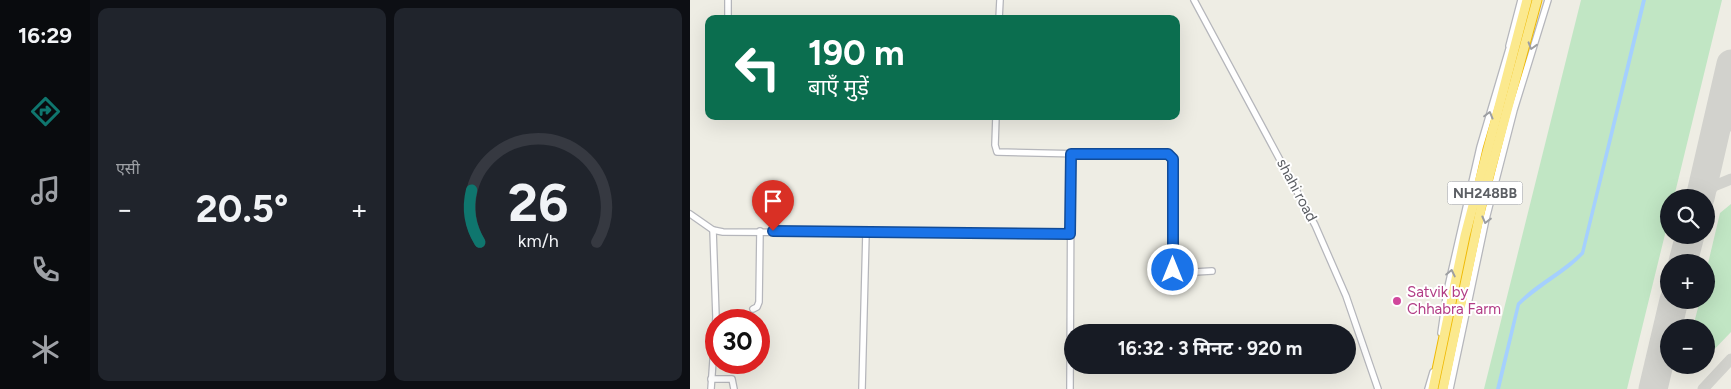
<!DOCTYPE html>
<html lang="hi">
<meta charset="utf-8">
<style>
body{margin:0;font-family:Figtree,"Noto Sans Devanagari",sans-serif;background:#20242c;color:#f1f3f6;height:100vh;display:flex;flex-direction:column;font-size:19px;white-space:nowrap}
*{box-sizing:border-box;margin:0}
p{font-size:16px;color:#9ea1a6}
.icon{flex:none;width:28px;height:28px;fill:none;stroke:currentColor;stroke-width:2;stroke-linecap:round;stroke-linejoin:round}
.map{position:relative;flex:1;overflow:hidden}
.details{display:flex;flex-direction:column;gap:8px;padding:8px;background:#0d0f14;width:600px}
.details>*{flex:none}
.guide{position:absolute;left:15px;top:15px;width:475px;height:105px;border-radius:10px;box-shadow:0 5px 20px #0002;background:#0b6e4f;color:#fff;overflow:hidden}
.tools{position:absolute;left:970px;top:189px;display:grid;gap:10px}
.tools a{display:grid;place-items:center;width:55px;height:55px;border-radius:50%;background:#171b24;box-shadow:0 5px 20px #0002;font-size:25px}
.speed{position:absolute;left:15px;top:309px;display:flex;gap:10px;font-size:25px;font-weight:700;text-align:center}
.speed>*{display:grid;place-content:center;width:65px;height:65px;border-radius:50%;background:#171b24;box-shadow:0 5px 20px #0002;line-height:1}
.speed .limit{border:8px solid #d22;background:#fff;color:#111}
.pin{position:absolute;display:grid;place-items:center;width:42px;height:42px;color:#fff;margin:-51px -21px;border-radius:50% 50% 50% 0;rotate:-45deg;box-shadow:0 0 5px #0007}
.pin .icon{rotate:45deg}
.me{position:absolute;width:55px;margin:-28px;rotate:0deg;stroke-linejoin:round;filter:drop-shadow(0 0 4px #0008)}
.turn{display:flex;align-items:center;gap:18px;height:105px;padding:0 20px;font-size:22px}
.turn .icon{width:65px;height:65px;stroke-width:2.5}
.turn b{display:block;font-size:35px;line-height:42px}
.big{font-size:38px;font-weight:700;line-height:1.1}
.details .tile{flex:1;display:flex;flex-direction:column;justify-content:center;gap:8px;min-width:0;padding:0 18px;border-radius:10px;background:#20242c}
.details .dial{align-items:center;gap:0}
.dial svg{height:130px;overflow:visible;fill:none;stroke:#363941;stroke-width:7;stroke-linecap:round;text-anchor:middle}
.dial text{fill:#f1f3f6;stroke:none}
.heat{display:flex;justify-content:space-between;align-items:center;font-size:28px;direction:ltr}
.details .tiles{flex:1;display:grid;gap:8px;grid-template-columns:repeat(2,1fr)}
.trip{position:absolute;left:374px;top:324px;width:292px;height:50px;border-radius:25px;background:#171b24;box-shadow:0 5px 20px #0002;font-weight:700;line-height:50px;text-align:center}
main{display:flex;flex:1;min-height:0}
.tab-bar{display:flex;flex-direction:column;width:90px;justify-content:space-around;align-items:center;background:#090b0e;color:#9ea1a6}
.tab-bar .icon{width:35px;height:35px}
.tab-bar .selected{color:#0f766e}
.tab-bar b{font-size:22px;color:#f1f3f6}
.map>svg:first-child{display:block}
</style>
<main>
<nav class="tab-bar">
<b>16:29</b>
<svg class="icon selected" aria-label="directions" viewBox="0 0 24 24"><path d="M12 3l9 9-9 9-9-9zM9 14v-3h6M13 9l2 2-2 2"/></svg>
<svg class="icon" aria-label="music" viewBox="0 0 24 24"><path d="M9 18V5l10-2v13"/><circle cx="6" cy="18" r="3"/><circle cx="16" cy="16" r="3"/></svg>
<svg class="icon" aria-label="phone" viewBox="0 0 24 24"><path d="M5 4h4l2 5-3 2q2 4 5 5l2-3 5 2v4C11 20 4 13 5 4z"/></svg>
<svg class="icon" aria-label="climate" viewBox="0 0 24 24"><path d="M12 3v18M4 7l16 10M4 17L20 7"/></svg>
</nav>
<section class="details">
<div class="tiles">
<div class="tile"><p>एसी</p>
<div class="heat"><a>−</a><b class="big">20.5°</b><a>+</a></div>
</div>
<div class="tile dial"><svg viewBox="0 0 100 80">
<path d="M14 69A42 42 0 1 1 86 69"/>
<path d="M14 69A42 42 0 0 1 9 37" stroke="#0f766e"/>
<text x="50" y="56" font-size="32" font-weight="700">26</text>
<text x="50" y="72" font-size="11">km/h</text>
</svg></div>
</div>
</section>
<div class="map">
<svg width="1041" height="389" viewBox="0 0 1041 389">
<rect width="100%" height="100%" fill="#eeede4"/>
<g fill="#c1e6c4">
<path d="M891 0H1032L984 197 979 198V218L937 389H794Z"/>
<path d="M1041 204V332L1016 358V328L1003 327 1010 300H1016V272L1030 213Z"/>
</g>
<path fill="#a5d0fe" d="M952 0H956L894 254C875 274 850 286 830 305L810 389H806L827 303C846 283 872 271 891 252Z"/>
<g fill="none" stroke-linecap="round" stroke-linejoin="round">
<g stroke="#d2d2cd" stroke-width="11">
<path d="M1021 146 1031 132 1041 124"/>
<path d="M1013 198 1024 186 1041 179"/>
<path d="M1013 389 1041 359"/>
</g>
<g stroke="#d2d2cd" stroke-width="29">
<path d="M1010 198 1041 64"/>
<path d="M993 262 1000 235"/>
<path d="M963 389 984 300"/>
</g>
<g stroke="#cacac4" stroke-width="9" stroke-dasharray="9 4.5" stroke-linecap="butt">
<path d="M785 178 798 131"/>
<path d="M794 212 806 169"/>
</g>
<defs>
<g id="minor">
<path d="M504 0 625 225 656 296 688 389"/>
<path d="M38 19V0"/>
<path d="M309 19 310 0"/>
<path d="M822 50 819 46 831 0"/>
<path d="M306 116 305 145 307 152 482 156 483 270 487 273 522 271"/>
<path d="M0 214 23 230 33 232 380 234"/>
<path d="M63 309 67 307 69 302 70 231"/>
<path d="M751 333 757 291 790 147 819 49"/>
<path d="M21 379H42L44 389"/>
<path d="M21 389 26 317 23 230"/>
<path d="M172 389 176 233"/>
<path d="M380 389 381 153"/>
<path d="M738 389 743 372"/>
<path d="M760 389 796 219 824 110 858 0"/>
</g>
<g id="highway">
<path d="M743 389 775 236 837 0"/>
<path d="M753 389 793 199 847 0"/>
</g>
</defs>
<use href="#minor" stroke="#b5b6bb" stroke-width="8"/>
<use href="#highway" stroke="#efb904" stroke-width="11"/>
<use href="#minor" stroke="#fff" stroke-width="5.5"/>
<use href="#highway" stroke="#fbe98e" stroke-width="9"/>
</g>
<defs><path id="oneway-chevron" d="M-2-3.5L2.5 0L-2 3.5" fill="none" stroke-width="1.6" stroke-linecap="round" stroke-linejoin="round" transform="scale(1.25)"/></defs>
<g stroke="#9d9fa2">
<use href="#oneway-chevron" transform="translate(842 46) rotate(107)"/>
<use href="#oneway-chevron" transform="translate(799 115) rotate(-75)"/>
<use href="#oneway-chevron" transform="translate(796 220) rotate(104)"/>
<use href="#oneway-chevron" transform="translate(761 273) rotate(-78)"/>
</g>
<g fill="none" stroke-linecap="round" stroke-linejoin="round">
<defs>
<path id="route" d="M83 231 380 234 381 154H478L483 159V270"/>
</defs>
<use href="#route" stroke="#114b97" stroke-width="12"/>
<use href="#route" stroke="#1a73e8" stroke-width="9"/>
</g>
<circle fill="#d1479c" stroke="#fff" stroke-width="2" cx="707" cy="301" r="5"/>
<g text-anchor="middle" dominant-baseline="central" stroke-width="4" stroke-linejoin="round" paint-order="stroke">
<rect fill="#fff" stroke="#8d8f92" stroke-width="1" x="757.5" y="181.5" width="75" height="23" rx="4"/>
<g font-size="14" font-weight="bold" fill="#5c5f64">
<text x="795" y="193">NH248BB</text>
</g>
<g font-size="15" fill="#5c5f64" stroke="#fff">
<text transform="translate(607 190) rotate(62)">shahi road</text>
</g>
<g font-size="15" fill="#b23c85" stroke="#fff" text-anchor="start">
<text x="717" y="292">Satvik by<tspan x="717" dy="17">Chhabra Farm</tspan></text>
</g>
</g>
</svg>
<div class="tools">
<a><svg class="icon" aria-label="search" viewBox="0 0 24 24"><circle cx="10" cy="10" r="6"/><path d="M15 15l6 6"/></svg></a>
<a>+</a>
<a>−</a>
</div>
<div class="speed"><div class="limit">30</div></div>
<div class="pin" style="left:83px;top:231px;background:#d93025"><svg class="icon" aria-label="arrive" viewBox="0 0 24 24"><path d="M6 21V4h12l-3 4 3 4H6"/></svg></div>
<svg class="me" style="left:483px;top:270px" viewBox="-20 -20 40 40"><circle r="17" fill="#1a73e8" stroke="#fff" stroke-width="3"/><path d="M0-11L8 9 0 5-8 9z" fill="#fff"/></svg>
<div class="trip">16:32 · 3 मिनट · 920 m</div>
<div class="guide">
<div class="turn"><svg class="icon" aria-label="left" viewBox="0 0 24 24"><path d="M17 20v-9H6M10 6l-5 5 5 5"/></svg><div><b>190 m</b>बाएँ मुड़ें</div></div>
</div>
</div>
</main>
